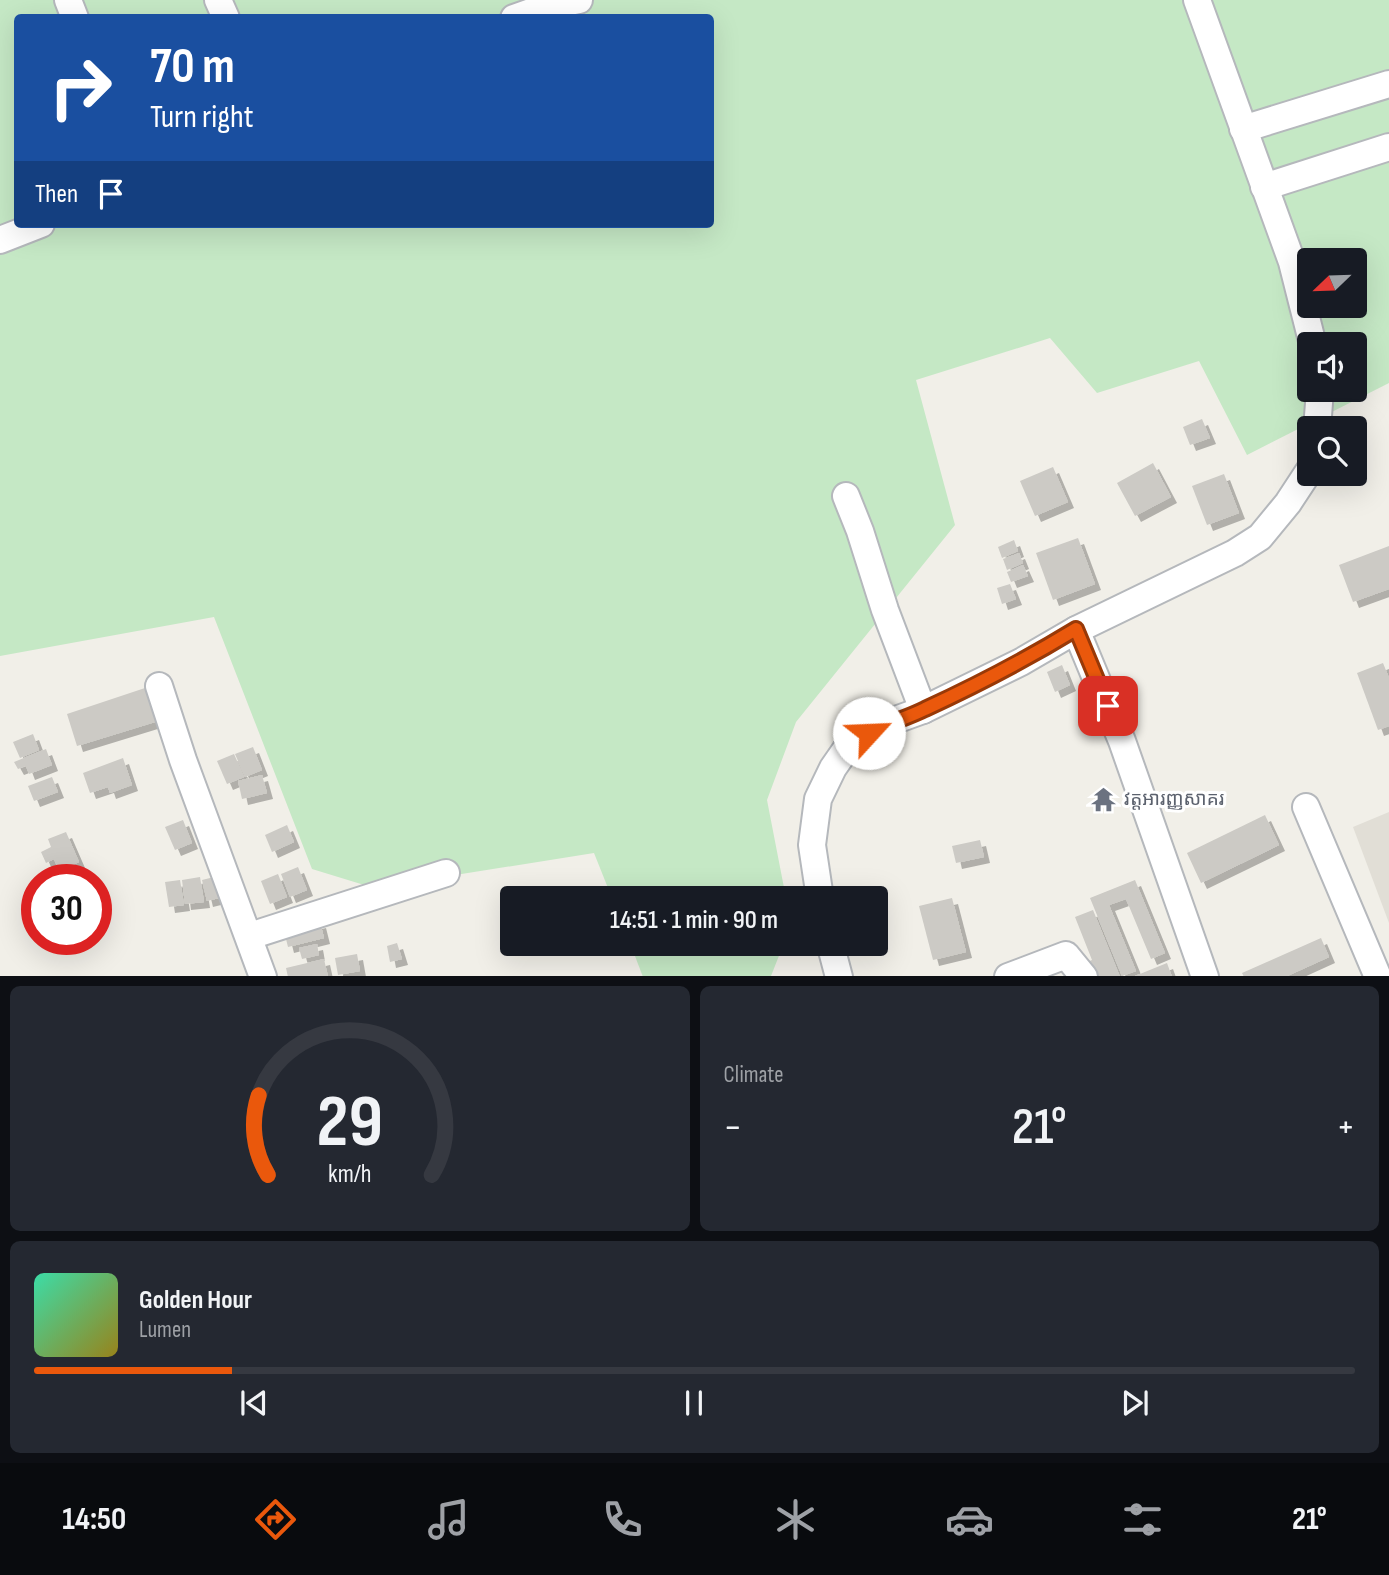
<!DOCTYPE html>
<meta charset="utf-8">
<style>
body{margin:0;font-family:"Sofia Sans Condensed","Noto Sans Khmer",sans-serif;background:#242831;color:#f1f3f6;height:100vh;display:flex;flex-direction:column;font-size:26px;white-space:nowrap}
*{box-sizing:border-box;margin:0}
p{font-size:23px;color:#9ea1a6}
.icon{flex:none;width:38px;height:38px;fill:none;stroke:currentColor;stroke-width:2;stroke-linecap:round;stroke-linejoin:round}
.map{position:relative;height:976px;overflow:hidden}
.panel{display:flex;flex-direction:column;gap:10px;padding:10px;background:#0d0f14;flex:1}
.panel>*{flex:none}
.guide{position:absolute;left:14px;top:14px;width:700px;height:214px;border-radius:7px;box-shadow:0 7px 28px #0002;background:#1a4fa0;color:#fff;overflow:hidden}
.needle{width:46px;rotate:247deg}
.tools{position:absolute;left:1297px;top:248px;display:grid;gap:14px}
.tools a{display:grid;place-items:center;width:70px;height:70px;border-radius:7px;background:#171b24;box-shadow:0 7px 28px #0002;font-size:35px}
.speed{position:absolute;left:21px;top:864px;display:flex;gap:14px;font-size:35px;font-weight:700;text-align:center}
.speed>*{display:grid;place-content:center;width:91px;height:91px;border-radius:50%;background:#171b24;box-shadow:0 7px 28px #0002;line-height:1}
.speed .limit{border:10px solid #d22;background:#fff;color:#111}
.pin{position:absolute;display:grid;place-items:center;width:60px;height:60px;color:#fff;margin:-30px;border-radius:14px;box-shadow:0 4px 10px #0006}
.me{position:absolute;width:77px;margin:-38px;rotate:65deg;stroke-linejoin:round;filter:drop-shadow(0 0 5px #0008)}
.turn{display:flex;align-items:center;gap:24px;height:147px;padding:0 21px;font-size:32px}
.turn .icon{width:91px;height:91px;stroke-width:2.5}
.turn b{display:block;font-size:49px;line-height:60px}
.then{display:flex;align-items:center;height:66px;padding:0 21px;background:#0003;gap:14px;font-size:26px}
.big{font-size:52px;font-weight:600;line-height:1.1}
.panel .card{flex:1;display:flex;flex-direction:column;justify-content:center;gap:10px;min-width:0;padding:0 24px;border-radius:10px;background:#242831}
.panel .dial{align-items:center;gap:0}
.dial svg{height:182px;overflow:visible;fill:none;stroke:#363941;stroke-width:7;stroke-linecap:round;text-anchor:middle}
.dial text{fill:#f1f3f6;stroke:none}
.song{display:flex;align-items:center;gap:21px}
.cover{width:84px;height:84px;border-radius:10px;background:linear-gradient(135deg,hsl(160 70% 55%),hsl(50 70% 35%))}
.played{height:7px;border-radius:4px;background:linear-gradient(90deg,#ea580c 15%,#363941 15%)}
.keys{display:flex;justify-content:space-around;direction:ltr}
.heat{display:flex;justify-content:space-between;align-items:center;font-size:38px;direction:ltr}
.panel .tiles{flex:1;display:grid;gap:10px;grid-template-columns:1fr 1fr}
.card:last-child{grid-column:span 2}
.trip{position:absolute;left:500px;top:886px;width:388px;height:70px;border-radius:7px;background:#171b24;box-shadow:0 7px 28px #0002;font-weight:600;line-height:70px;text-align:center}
.dock{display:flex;height:112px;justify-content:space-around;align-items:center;background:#090b0e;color:#9ea1a6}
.dock .icon{width:49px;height:49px}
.dock .current{color:#ea580c}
.dock b{font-size:32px;color:#f1f3f6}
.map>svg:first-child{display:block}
</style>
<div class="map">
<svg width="1389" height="977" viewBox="0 0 1389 977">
<defs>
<filter id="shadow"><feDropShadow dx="6" dy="6" stdDeviation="0" flood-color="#0004"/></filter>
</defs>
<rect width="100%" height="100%" fill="#f1efe8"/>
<path fill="#e1ded6" d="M1389 812V923L1353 827Z"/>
<g fill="#c5e8c5" fill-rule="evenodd">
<path d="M0 0H1389V383L1247 455 1199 361 1097 393 1050 338 916 380 955 525 796 722 767 800 786 898H612L594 853 374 888 312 869 214 617 0 656ZM18 18H710V224H18ZM1309 261H1354V306H1309ZM1309 345H1354V390H1309Z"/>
<path d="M630 943H784L771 976 643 977Z"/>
</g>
<g fill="#cccac5" filter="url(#shadow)">
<path d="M1202 419 1210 438 1190 445 1183 427Z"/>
<path d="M1153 463 1171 497 1135 516 1117 483Z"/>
<path d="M1053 467 1068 502 1035 516 1020 481Z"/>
<path d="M1224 474 1239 513 1207 525 1192 486Z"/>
<path d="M1078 538 1095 584 1053 600 1036 553Z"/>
<path d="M1014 540 1018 551 1002 558 998 547Z"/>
<path d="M1389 546V589L1353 602 1339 565Z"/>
<path d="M1019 553 1023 563 1007 570 1003 559Z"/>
<path d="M1023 565 1028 576 1011 582 1007 572Z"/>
<path d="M1010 584 1016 599 1002 604 997 588Z"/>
<path d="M1383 663 1389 678V726L1378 730 1357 673Z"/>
<path d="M1062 665 1070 685 1055 692 1047 672Z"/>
<path d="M145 688 155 722 77 746 67 714Z"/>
<path d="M33 734 39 750 20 758 13 742Z"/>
<path d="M253 747 262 770 245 777 235 754Z"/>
<path d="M46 749 52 765 29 774 26 766 18 769 14 762Z"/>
<path d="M234 754 244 777 227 784 217 761Z"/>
<path d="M123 758 132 785 110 793 108 787 90 793 83 773Z"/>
<path d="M262 775 267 793 242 799 238 781Z"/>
<path d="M52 777 58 792 34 801 28 786Z"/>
<path d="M1265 815 1279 845 1201 883 1187 853Z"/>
<path d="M183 820 192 843 175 850 165 827Z"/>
<path d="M287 825 294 842 272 852 265 835Z"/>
<path d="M66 832 79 862 59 871 54 859 46 863 41 852 51 847 48 839Z"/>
<path d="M980 840 984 857 956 863 952 846Z"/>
<path d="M298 867 307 890 290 897 281 874Z"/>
<path d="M278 874 287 897 270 904 261 881Z"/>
<path d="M218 876 223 897 207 901 202 880Z"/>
<path d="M200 877 204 902 185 904 182 880Z"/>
<path d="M180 880 184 905 169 907 165 882Z"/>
<path d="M1135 880 1165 953 1151 959 1126 899 1109 905 1136 971 1122 976 1090 898Z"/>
<rect x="844" y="892" width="15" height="6"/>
<path d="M952 898 966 952 933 960 919 906Z"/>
<path d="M1093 910 1120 977H1090L1085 963 1092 960 1075 917Z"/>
<path d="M320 922 324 938 288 947 284 931Z"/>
<path d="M1321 938 1329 957 1285 977H1244L1242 973Z"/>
<path d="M397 943 402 959 390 962 387 946Z"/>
<path d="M317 944 319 955 302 959 299 948Z"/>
<path d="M357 954 360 971 338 975 335 958Z"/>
<path d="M324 959 328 977H288L286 968Z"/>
<path d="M1167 963 1172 977H1135V976Z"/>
</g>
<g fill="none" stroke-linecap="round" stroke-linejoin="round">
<defs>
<g id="minor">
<path d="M68 0 75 18"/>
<path d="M218 0 226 18"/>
<path d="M1197 0 1292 262 1313 345"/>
<path d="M514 18 545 7 579 0"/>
<path d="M1243 129 1389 84"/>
<path d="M1264 187 1389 147"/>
<path d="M0 240 41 224"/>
<path d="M1317 429 1320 390"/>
<path d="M846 496 860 531 885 610 923 710"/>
<path d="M1076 630 1122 741 1205 977"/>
<path d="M159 686 183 760 263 977"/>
<path d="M1306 807 1378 977"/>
<path d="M820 898 812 845 818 799 833 768 849 745 890 722 923 710 1021 662 1076 630 1235 553 1260 537 1288 503 1309 471"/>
<path d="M250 936 446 873"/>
<path d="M830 943 839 977"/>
<path d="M1008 977 1066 955 1084 977"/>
</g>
</defs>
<use href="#minor" stroke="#b5b8bc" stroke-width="30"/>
<use href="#minor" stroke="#fff" stroke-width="26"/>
</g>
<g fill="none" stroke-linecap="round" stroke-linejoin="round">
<defs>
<path id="route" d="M869 733C888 723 907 718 925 709 977 685 1027 659 1076 629L1108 706"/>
</defs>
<use href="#route" stroke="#983908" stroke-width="18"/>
<use href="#route" stroke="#ea580c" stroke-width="12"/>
</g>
<defs>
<symbol id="temple-bare" viewBox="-9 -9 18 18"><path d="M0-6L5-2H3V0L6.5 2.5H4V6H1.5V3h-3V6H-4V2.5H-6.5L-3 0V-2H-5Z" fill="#6b7280" stroke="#fff" stroke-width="2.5" paint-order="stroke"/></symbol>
</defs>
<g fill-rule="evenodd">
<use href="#temple-bare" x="1086" y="782" width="35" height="35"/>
</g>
<g text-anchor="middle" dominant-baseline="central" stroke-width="6" stroke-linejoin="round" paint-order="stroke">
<g font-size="19" fill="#5b616d" stroke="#fff" text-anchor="start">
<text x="1124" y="799">វត្តអារញ្ញសាគរ</text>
</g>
</g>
</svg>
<div class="tools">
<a><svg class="needle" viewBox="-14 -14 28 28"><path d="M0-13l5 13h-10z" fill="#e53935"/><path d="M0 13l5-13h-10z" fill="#9ea1a6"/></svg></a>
<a><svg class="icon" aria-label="sound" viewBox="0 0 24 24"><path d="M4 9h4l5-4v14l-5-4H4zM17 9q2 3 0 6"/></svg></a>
<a><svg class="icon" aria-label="search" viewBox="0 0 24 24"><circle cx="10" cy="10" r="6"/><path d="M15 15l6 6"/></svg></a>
</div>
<div class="speed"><div class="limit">30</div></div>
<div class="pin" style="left:1108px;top:706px;background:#d93025"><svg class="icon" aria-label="arrive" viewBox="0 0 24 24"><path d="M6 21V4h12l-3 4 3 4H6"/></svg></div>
<svg class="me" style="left:869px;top:733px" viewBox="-20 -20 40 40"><circle r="19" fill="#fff"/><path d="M0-13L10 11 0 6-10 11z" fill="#ea580c"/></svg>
<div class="trip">14:51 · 1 min · 90 m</div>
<div class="guide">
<div class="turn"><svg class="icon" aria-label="right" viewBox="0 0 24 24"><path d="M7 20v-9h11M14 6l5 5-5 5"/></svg><div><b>70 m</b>Turn right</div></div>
<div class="then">Then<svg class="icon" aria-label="arrive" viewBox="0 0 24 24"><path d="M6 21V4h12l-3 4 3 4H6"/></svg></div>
</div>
</div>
<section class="panel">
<div class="tiles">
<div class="card dial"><svg viewBox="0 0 100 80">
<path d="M14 69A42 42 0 1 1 86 69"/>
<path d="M14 69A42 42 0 0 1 10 34" stroke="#ea580c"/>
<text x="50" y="56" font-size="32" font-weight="700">29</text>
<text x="50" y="72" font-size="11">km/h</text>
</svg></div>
<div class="card"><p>Climate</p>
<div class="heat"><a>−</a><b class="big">21°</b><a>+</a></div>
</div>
<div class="card">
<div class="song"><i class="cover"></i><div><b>Golden Hour</b><p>Lumen</p></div></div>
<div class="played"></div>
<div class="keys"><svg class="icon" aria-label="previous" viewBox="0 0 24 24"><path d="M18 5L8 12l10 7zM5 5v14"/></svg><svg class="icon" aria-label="pause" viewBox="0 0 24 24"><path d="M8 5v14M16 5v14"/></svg><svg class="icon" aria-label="next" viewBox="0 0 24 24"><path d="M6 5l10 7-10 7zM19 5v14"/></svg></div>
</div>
</div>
</section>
<nav class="dock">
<b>14:50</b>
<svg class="icon current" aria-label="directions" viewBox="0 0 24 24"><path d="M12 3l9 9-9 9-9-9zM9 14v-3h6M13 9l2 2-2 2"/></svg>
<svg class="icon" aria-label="music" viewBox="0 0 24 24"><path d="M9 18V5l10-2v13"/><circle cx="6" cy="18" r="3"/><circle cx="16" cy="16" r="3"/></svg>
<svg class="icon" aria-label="phone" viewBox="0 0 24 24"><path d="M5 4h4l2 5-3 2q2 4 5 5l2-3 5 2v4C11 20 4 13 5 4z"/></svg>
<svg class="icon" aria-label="climate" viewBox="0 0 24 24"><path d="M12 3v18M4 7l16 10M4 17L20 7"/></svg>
<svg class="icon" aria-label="car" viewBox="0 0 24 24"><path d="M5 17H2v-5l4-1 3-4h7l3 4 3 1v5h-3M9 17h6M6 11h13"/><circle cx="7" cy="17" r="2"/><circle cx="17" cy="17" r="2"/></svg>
<svg class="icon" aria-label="filters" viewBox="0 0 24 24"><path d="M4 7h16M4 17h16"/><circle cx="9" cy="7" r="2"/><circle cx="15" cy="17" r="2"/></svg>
<b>21°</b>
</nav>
